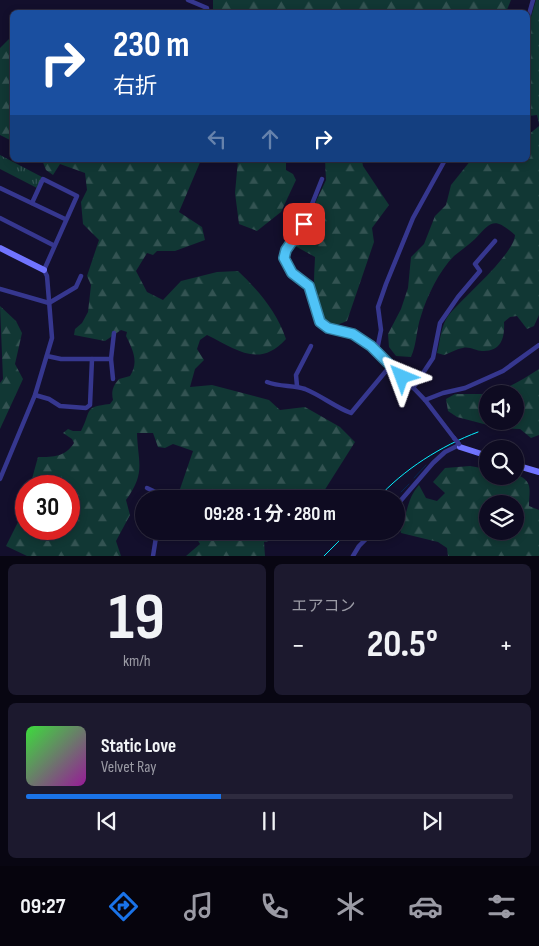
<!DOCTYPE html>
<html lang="ja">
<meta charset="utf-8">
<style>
body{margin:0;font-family:"Sofia Sans Condensed","Noto Sans JP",sans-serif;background:#1c192e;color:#f1f3f6;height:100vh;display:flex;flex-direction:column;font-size:19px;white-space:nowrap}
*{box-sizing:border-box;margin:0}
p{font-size:16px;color:#9b9ba5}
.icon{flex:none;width:28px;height:28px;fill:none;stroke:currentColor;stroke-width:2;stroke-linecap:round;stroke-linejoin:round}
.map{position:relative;height:556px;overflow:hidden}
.drawer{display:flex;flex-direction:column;gap:8px;padding:8px;background:#080612;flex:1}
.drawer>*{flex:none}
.hud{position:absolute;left:10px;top:10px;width:520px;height:152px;border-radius:8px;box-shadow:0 2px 8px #0003,0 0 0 1px #2e2b3f;background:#1a4fa0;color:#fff;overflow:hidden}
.tools{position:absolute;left:479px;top:385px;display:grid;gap:10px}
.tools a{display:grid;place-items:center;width:45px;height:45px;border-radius:50%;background:#0e0b21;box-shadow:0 2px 8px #0003,0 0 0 1px #2e2b3f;font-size:25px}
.speed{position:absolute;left:15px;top:475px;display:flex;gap:10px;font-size:25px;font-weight:700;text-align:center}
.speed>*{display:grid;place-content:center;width:65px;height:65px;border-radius:50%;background:#0e0b21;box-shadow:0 2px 8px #0003,0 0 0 1px #2e2b3f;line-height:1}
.speed .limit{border:8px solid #d22;background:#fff;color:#111}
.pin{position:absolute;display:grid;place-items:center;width:42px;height:42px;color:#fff;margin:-21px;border-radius:10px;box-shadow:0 2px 8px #0006}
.me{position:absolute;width:55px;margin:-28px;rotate:316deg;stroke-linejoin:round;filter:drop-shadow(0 0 4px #0008)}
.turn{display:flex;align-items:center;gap:18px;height:105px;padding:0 20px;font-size:22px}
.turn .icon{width:65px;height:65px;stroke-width:2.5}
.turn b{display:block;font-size:35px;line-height:42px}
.lanes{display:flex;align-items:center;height:48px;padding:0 20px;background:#0003;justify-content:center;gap:25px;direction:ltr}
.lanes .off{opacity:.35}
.big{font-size:38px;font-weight:700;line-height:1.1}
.drawer .card{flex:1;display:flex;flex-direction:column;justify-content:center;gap:8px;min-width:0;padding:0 18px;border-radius:8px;background:#1c192e}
.drawer .dial{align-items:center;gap:0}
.dial b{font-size:65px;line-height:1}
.song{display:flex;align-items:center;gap:15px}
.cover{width:60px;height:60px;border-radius:8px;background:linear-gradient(135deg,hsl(120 70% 55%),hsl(300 70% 35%))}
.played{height:5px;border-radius:2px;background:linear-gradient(90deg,#1a73e8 40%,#2e2b3f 40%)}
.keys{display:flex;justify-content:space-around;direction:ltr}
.heat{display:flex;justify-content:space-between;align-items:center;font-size:28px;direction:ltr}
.drawer .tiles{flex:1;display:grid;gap:8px;grid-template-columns:1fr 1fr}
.card:last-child{grid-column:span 2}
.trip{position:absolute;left:135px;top:490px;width:270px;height:50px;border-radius:25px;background:#0e0b21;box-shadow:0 2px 8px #0003,0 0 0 1px #2e2b3f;font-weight:700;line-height:50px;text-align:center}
.tabs{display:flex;height:80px;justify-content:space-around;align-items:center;background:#06040d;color:#9b9ba5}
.tabs .icon{width:35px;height:35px}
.tabs .current{color:#1a73e8}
.tabs b{font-size:22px;color:#f1f3f6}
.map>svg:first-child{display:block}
</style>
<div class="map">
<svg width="539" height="556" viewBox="0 0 539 556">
<defs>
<pattern id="forest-firs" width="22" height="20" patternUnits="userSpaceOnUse" patternTransform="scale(1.25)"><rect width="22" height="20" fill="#113734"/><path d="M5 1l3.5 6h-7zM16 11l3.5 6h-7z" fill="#335352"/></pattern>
<pattern id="park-tufts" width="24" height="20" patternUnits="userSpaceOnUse" patternTransform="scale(1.25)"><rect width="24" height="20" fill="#113734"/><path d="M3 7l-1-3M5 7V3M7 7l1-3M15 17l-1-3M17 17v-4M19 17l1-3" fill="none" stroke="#335352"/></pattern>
</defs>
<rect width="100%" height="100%" fill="#130f2c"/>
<g fill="url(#forest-firs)" fill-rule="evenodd">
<path d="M213 0H511L506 12H213Z"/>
<path d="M536 0H539V124L537 115 528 116V27Z"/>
<path d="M12 36V141L0 135V48Z"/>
<path d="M539 126V315L534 326 527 329 517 316 510 317 504 322C505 338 501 352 482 351 476 351 469 346 463 348 456 349 450 353 444 355L437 353C440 341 441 326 448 316 461 299 514 255 515 235 494 217 492 221 475 239 469 245 461 250 454 256 439 271 427 296 421 316 416 330 417 344 411 357L396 356 389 347 388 334 401 309 408 288 411 257 424 244 435 216 446 205 451 185 471 160H528V135Z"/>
<path d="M42 160H201L179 212 202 227 205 240 175 251H157L153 255 147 253 136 271 147 292 163 300 181 281 217 272 238 271C259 291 277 312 286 339 259 369 236 349 207 335L200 340 197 349 204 360 195 369 190 387 212 385 269 400 280 410 305 407 340 427 355 442 319 499H172L180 489 193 451 173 444 165 448 158 447 153 433H137C138 464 146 472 126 500L130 515 116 541 121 556H27L6 546 18 522 26 521V529H69V486H30L38 457C54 457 65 457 74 443L72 439 63 433 68 429 73 431H81C92 410 83 407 110 404L113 400C111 391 113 386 119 379L130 376C139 362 133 350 126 336L127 332 121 330 105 341 74 335 75 329 82 323 88 312 91 285 87 276 99 240 83 224 81 202 87 190 85 173 60 164 53 175 46 170Z"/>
<path d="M238 160H286V170L293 174 296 180 281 212 257 231 239 224 235 193Z"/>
<path d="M325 160H362L363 166 389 205 372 228 374 242 347 321 332 327C310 309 314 283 315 257L295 246 326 180Z"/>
<path d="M0 306 16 321 22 333 15 364 23 379 0 429V383L3 379Z"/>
<path d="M539 362V435L531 438 520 429 499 428 457 417 448 411 446 399 455 394H487L488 421H515V394H488C508 389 522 380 539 369Z"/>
<path d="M470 466 487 469 488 476H515V474C534 481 529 489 529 506L539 510V556H448L447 548 438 542 401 533 400 529C408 513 407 498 419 485L426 498 437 501 445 493 433 482 445 468ZM488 504H515V531H488Z"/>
<path d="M192 531H296L295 535 264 542 265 556H186L200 544Z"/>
</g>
<path fill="url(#park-tufts)" d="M0 155 42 177 37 188 0 169Z"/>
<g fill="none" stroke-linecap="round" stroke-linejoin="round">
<g stroke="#06244e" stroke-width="1">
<path d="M414 478 426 465"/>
<path d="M401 492 409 484"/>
</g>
<g stroke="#36378f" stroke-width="4.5">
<path d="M188 0 207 8V12"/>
<path d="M528 18 533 0"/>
<path d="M322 179 304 224 286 250 284 258 292 273 309 286 320 323 328 328 353 335 377 350 425 400 454 438"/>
<path d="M0 188 65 219"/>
<path d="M0 218 53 245"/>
<path d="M0 289 49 303 76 287 81 276"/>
<path d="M377 350 381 330 378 307 386 284 413 218 445 160"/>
<path d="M92 359H111"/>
<path d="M113 379 111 359 114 333"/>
<path d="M267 382C280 387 293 385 305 389 322 396 335 407 351 413L391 365"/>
<path d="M297 386 296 375 311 346"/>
<path d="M413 388 433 358 440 323 458 297 480 271 475 264 495 241"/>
<path d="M35 395 49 399 60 406 86 408 90 405 92 359H61L47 356"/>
<path d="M425 400 443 393 465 388 503 371 539 345"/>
<path d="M0 479 35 395 52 338 47 276 44 270 77 196 43 179 32 203"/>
<path d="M147 488 166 497 165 499"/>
<path d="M396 506 433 463 445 452 459 445"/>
<path d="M153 556 157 531"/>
<path d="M353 556 359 546 374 531"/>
</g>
<g stroke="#7174ff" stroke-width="6">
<path d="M0 248 44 270"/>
<path d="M460 447 488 456"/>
<path d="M515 465 539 472"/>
</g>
<g stroke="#06f1ff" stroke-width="1">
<path d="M377 499C404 469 441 446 478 432"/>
<path d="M324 556 349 531"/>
</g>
<path stroke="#36378f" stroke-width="4.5" d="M454 438 459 444"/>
</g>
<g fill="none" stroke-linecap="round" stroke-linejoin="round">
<defs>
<path id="route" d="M304 224 286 250 284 258 292 273 309 286 320 322 328 328 353 334 371 346 402 377"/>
</defs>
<use href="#route" stroke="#337fa1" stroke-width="12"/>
<use href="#route" stroke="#4fc3f7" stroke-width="9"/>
</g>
</svg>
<div class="tools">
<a><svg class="icon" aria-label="sound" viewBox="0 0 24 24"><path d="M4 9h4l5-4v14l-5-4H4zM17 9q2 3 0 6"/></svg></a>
<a><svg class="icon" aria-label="search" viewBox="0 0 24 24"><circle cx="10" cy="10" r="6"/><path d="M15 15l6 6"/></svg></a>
<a><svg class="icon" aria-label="layers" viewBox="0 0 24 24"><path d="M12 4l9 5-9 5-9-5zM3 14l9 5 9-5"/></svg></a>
</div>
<div class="speed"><div class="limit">30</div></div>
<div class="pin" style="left:304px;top:224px;background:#d93025"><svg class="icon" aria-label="arrive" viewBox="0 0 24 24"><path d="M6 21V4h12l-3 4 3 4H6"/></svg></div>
<svg class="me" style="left:402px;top:377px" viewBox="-20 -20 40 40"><path d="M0-17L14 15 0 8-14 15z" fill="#4fc3f7" stroke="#fff" stroke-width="4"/></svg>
<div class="trip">09:28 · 1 分 · 280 m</div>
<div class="hud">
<div class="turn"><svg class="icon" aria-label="right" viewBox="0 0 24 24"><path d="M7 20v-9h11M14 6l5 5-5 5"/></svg><div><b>230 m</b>右折</div></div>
<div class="lanes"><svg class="icon off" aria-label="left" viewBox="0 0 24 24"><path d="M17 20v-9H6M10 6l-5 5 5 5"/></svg><svg class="icon off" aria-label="ahead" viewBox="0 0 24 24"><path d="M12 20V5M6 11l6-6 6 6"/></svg><svg class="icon" aria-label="right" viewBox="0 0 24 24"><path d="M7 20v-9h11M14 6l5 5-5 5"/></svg></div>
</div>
</div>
<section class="drawer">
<div class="tiles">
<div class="card dial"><b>19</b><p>km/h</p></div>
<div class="card"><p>エアコン</p>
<div class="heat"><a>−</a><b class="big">20.5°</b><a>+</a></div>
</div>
<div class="card">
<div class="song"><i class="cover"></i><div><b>Static Love</b><p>Velvet Ray</p></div></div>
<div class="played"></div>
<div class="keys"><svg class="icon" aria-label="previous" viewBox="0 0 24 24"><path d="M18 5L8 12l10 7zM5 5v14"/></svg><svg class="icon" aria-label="pause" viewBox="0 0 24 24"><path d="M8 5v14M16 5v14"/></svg><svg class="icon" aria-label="next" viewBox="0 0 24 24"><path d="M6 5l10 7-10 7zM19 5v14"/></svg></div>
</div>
</div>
</section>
<nav class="tabs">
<b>09:27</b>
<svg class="icon current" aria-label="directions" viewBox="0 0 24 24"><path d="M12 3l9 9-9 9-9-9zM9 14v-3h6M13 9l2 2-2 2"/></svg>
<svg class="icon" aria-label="music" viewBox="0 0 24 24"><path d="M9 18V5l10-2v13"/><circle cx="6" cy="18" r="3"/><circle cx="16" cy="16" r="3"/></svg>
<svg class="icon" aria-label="phone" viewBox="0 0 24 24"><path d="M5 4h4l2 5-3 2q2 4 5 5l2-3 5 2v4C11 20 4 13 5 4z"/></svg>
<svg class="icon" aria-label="climate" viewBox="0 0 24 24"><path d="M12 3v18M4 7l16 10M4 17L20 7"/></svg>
<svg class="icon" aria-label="car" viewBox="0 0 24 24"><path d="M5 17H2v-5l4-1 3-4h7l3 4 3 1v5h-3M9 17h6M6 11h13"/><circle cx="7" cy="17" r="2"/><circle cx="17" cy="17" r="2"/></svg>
<svg class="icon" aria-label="filters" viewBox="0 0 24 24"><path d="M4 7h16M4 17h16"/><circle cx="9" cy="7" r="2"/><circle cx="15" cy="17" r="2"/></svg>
</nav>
